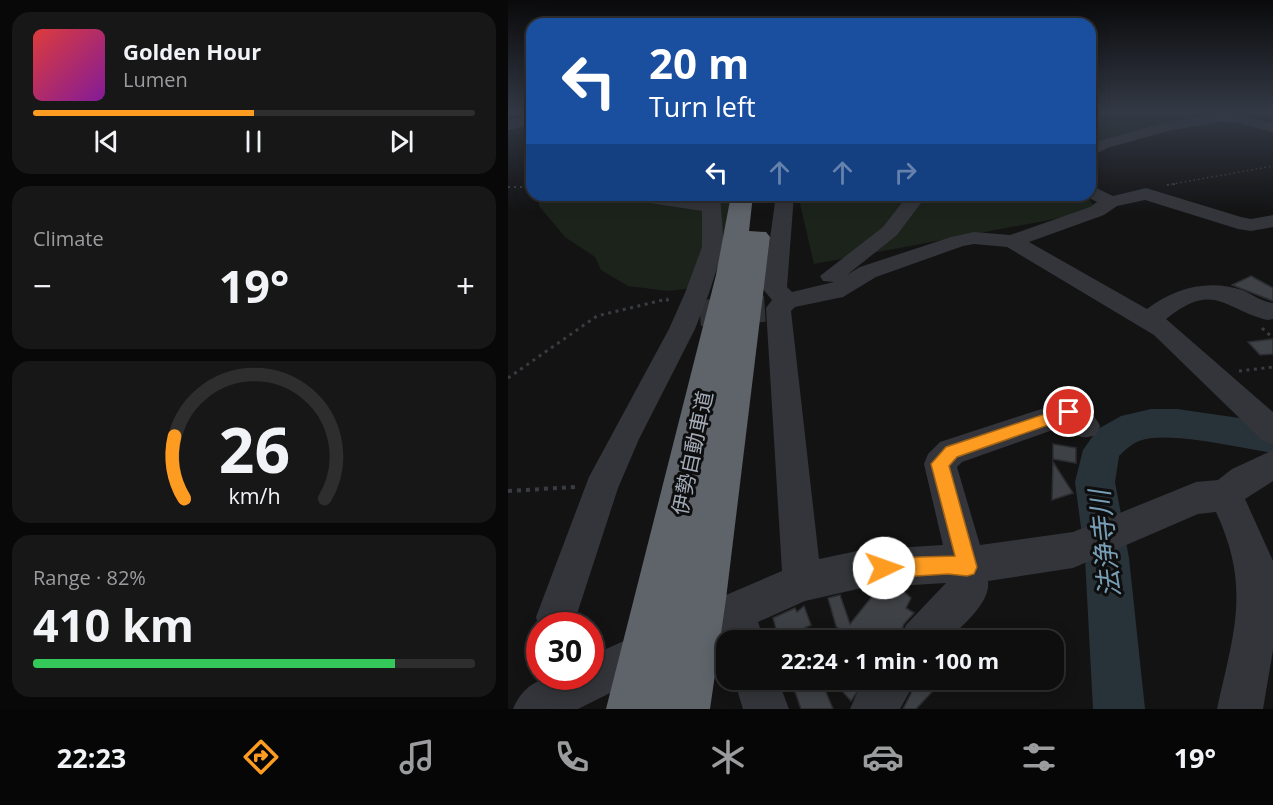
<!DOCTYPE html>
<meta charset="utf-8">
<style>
body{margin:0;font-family:"Open Sans","Noto Sans JP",sans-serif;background:#171718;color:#f1f3f6;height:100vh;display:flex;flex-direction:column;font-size:22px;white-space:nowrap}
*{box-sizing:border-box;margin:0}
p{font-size:20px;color:#9b9c9e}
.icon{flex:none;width:33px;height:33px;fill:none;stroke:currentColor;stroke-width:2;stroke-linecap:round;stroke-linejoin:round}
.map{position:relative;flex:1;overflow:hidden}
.details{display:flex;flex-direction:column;gap:12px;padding:12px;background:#080808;width:508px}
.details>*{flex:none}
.top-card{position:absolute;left:18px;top:18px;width:570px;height:183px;border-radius:18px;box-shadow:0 3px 15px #0003,0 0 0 2px #2e2e2f;background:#1a4fa0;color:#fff;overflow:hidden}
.speed{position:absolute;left:18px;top:612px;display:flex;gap:12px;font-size:30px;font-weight:700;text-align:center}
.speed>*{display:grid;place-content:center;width:78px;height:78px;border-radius:50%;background:#0e0e0f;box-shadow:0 3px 15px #0003,0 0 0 2px #2e2e2f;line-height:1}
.speed .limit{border:9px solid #d22;background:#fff;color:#111}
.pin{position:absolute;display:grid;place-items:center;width:51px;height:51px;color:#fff;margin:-26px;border:3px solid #fff;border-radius:50%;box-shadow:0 2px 6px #0007}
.me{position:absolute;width:66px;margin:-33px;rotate:87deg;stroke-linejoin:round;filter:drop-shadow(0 0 4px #0008)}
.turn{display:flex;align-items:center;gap:21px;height:126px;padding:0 24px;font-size:27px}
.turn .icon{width:78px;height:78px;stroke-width:2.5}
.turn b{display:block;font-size:42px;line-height:51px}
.lanes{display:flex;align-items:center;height:57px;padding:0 24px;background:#0003;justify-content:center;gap:30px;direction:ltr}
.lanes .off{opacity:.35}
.big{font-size:45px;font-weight:700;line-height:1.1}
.details .widget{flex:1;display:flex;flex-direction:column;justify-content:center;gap:9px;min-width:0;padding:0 21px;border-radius:18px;background:#171718}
.details .dial{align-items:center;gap:0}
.dial svg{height:156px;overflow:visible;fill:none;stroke:#2e2e2f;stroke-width:7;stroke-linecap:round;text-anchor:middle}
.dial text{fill:#f1f3f6;stroke:none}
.song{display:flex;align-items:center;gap:18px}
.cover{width:72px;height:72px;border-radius:9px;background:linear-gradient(135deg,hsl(0 70% 55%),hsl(290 70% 35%))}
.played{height:6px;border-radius:3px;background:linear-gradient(90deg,#fe9c21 50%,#2e2e2f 50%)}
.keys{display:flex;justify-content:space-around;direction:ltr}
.heat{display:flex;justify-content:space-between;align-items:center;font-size:33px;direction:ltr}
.charge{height:9px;border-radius:4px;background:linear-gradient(90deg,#34c759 82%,#2e2e2f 0)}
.trip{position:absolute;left:208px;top:630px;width:348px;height:60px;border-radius:18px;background:#0e0e0f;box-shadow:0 3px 15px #0003,0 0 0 2px #2e2e2f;font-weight:700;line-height:60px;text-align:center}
.tabs{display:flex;height:96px;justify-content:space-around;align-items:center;background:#060606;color:#9b9c9e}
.tabs .icon{width:42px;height:42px}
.tabs .current{color:#fe9c21}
.tabs b{font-size:27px;color:#f1f3f6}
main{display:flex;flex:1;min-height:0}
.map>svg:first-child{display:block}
</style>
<main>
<section class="details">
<div class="widget">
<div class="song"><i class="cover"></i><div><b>Golden Hour</b><p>Lumen</p></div></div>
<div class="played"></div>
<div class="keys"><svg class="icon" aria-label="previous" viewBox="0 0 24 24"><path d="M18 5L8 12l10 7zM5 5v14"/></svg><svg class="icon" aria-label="pause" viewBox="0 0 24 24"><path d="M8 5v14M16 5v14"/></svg><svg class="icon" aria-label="next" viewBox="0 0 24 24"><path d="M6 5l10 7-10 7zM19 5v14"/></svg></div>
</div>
<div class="widget"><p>Climate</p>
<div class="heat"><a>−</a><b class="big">19°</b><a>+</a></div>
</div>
<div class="widget dial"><svg viewBox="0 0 100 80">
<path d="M14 69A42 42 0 1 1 86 69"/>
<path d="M14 69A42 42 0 0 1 9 37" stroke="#fe9c21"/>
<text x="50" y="56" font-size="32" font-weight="700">26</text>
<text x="50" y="72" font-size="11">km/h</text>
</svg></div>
<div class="widget"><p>Range · 82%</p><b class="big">410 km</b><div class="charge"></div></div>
</section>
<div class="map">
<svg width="765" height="709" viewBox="0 0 765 709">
<rect width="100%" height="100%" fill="#131314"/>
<g fill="#1b231b">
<path d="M582 113H735L718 114 582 149Z"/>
<path d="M31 195H226L221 246 184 288 160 291 120 286 93 270 87 257 57 237 31 206Z"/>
<path d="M290 195H578L589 211 306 264Z"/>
</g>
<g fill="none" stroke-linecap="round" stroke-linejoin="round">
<path fill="#283339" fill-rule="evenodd" d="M643 409H669L765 423V453C734 448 661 431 634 440 626 442 617 450 611 456L607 482 621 558 637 709H585L577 558 567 482 575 450 590 429 613 416Z"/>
</g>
<g fill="#3e4145" stroke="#2c2d31" stroke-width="1.5">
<path d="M743 276 765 288V301L724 285Z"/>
<path d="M765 339V354L752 355 740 342Z"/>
<path d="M545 444 568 448V463L545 459Z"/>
<path d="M545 462 565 493 544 500Z"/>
<path d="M392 588 403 598 398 608 406 613 396 624 390 640H329L335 633 328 626 320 598 332 595 342 624 370 589Z"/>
<path d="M296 606 303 625 271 640 265 618 287 608 289 612Z"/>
<path d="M283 680H313L325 709H293Z"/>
<path d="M343 680H357L343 701 328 684Z"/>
<path d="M410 680H435L408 709H395Z"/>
</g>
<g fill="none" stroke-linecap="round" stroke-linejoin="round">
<path stroke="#303134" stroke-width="26" stroke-dasharray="26 13" stroke-linecap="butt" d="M192 313 270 308"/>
<path stroke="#393c41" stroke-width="1.5" stroke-dasharray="1.5 3" stroke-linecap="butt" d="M659 185 765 166"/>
<g stroke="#393c41" stroke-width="2" stroke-dasharray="2 4" stroke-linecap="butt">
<path d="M659 185 667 184"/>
<path d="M0 187H24"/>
</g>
<g stroke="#393c41" stroke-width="3" stroke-dasharray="3 4.5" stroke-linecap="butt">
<path d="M754 328 765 338"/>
<path d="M731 371 765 367"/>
<path d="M0 378 89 316 159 299 161 305"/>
</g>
<path stroke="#393c41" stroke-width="4" stroke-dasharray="4 5" stroke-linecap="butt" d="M0 491 67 487"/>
<g fill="#33353a" fill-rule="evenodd">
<path d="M712 114 730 115 765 123V132L730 123 712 122 664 130 599 148 582 157V145L587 142 663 121Z"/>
<path d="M24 117V125L0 130V120Z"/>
<path d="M582 185 605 196 638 188 733 217 743 219 765 215V227L743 231 730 229 637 200 609 206 596 215 521 242 639 309C666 288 701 279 734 290 744 294 754 302 765 303V319L759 320C714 308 706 281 658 319L765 412V444L754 440 646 335 499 247 466 244 455 246 368 277 335 297 287 307 283 311 311 559 354 550 435 545 416 464 420 454 432 442 561 400C575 405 586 413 592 426L588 435C574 440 567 436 556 426L454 462 449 467 472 545 565 532 688 482 710 480 724 469 765 450V481L737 499 765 561V650L755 709H709C726 632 743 587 708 512L690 514 565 568 480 581C483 603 454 625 440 640H392L398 625 438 583 354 588 297 601 250 622 256 640H219V652L214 639 184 652 169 646 163 631 169 616 274 571 258 308 264 300 255 289 268 195H286L279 287 284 292 326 282 315 281 312 276 375 227 400 195H419L389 235 339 275 352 267 443 237 466 232 502 235 582 207 589 202 576 195H582Z"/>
<path d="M120 195H167L194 199V195H212L216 247 201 293 187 329 131 439 110 488 68 617 70 626H32V631L28 617 81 477 161 329 177 293 194 247V211L129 201Z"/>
<path d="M141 630 156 636 162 651 156 666 70 709H5C20 673 49 676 82 676V656Z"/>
<path d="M226 680H270L281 709H235Z"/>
<path d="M359 680H408L392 709H342L349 693Z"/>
</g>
<path fill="#5f646b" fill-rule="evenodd" d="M223 195H245L241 231 258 232 262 237 218 599 202 709H98L208 275Z"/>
</g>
<linearGradient id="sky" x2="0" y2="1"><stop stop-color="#0a0a0b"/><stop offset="0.53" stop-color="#333945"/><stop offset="1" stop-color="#333945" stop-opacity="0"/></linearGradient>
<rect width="765" height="212" fill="url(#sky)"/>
<path fill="#fe9c21" stroke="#a56515" stroke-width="1.5" d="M561 406 566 407 568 412 566 416 449 457 441 466 469 567 466 574 459 576 440 574 376 578 369 575 366 568 369 561 376 558 447 556 423 464 438 447Z"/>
<g text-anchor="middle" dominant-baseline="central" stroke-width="6" stroke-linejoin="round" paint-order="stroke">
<g font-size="21" fill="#a3abb6" stroke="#0e0e0f">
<text transform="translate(184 453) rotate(-78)">伊勢自動車道</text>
</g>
<g font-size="27" font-style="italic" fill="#779eb4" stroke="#0e0e0f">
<text transform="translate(596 544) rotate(-96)">法浄寺川</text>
</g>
</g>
</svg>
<div class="speed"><div class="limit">30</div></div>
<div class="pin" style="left:561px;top:412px;background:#d93025"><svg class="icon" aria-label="arrive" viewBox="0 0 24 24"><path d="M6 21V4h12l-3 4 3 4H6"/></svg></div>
<svg class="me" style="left:376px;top:568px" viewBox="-20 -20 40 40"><circle r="19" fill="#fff"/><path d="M0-13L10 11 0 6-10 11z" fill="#fe9c21"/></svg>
<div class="trip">22:24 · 1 min · 100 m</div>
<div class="top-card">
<div class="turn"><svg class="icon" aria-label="left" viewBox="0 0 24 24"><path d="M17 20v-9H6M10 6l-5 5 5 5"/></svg><div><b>20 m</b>Turn left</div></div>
<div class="lanes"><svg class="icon" aria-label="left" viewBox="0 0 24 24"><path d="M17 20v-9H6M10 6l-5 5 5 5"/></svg><svg class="icon off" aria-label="ahead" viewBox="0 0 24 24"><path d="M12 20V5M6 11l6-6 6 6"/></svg><svg class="icon off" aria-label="ahead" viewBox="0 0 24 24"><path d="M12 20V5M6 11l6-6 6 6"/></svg><svg class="icon off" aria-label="right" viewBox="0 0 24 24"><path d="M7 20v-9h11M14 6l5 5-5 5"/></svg></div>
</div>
</div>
</main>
<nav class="tabs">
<b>22:23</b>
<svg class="icon current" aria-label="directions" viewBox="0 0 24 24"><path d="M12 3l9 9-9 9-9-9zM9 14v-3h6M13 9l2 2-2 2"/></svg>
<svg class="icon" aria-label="music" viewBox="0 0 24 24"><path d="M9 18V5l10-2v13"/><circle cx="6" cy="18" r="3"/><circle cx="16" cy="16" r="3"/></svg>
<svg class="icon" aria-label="phone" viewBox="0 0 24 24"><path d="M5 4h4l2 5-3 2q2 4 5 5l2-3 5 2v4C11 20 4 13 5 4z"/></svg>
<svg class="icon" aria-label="climate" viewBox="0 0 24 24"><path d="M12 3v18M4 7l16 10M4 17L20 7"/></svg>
<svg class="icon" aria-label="car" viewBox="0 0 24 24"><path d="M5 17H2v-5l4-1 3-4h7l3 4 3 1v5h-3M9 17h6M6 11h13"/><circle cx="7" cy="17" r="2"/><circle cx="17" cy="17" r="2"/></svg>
<svg class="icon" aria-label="filters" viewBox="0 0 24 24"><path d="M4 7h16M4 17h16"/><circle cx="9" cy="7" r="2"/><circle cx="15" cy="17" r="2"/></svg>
<b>19°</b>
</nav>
